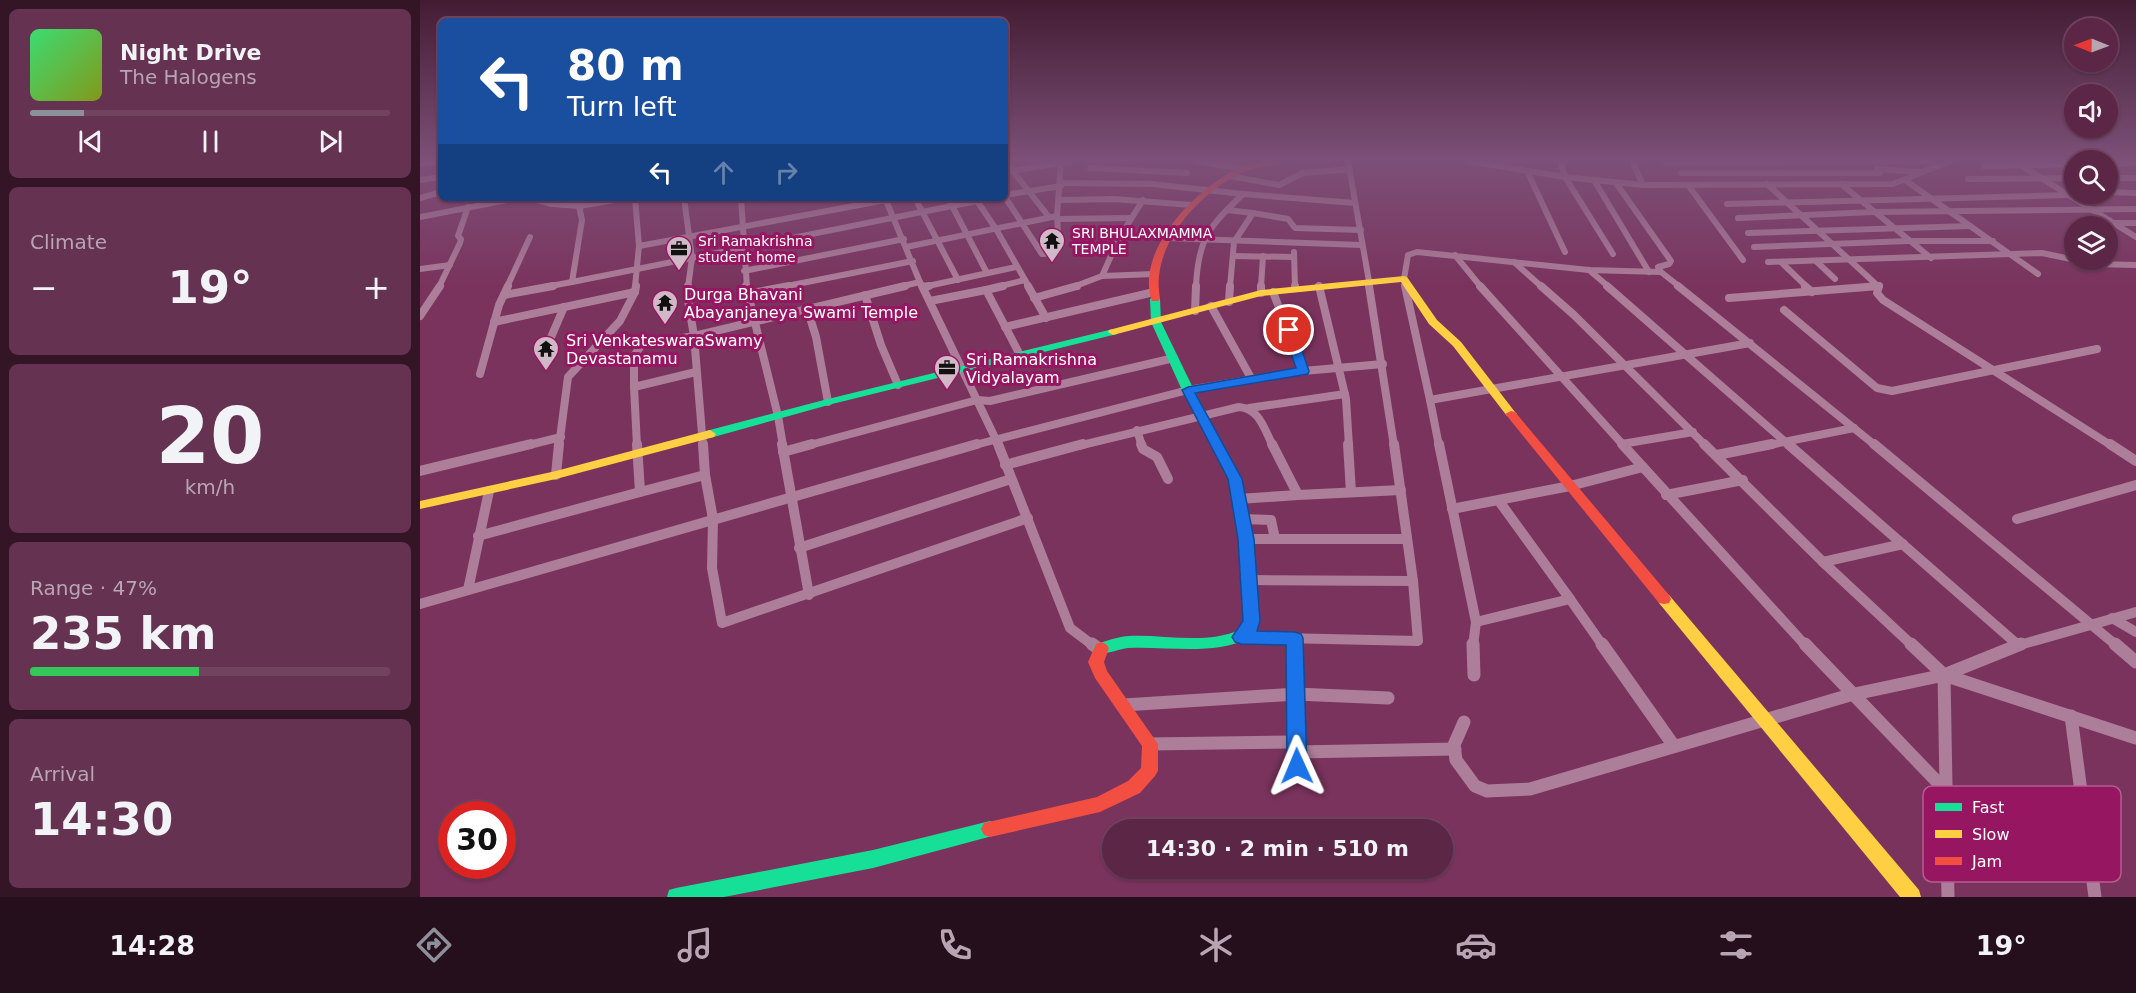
<!DOCTYPE html>
<meta charset="utf-8">
<style>
body{margin:0;font-family:"DejaVu Sans",sans-serif;background:#653251;color:#f1f3f6;height:100vh;display:flex;flex-direction:column;font-size:22px;white-space:nowrap}
*{box-sizing:border-box;margin:0}
p{font-size:20px;color:#b8a5b3}
.icon{flex:none;width:33px;height:33px;fill:none;stroke:currentColor;stroke-width:2;stroke-linecap:round;stroke-linejoin:round}
.map{position:relative;flex:1;overflow:hidden}
.side{display:flex;flex-direction:column;gap:9px;padding:9px;background:#331526;width:420px}
.side>*{flex:none}
.banner{position:absolute;left:18px;top:18px;width:570px;height:183px;border-radius:9px;box-shadow:0 2px 4px #0004,0 0 0 2px #71435f;background:#1a4fa0;color:#fff;overflow:hidden}
.needle{width:39px;rotate:271deg}
.tools{position:absolute;left:1644px;top:18px;display:grid;gap:12px}
.tools a{display:grid;place-items:center;width:54px;height:54px;border-radius:50%;background:#5c2646;box-shadow:0 2px 4px #0004,0 0 0 2px #71435f;font-size:30px}
.speed{position:absolute;left:18px;top:801px;display:flex;gap:12px;font-size:30px;font-weight:700;text-align:center}
.speed>*{display:grid;place-content:center;width:78px;height:78px;border-radius:50%;background:#5c2646;box-shadow:0 2px 4px #0004,0 0 0 2px #71435f;line-height:1}
.speed .limit{border:9px solid #d22;background:#fff;color:#111}
.pin{position:absolute;display:grid;place-items:center;width:51px;height:51px;color:#fff;margin:-26px;border:3px solid #fff;border-radius:50%;box-shadow:0 2px 6px #0007}
.me{position:absolute;width:66px;margin:-33px;rotate:359deg;stroke-linejoin:round;filter:drop-shadow(0 0 4px #0008)}
.turn{display:flex;align-items:center;gap:21px;height:126px;padding:0 30px;font-size:27px}
.turn .icon{width:78px;height:78px;stroke-width:2.5}
.turn b{display:block;font-size:42px;line-height:51px}
.lanes{display:flex;align-items:center;height:57px;padding:0 30px;background:#0003;justify-content:center;gap:30px;direction:ltr}
.lanes .off{opacity:.35}
.big{font-size:45px;font-weight:600;line-height:1.1}
.side .tile{flex:1;display:flex;flex-direction:column;justify-content:center;gap:9px;min-width:0;padding:0 21px;border-radius:9px;background:#653251}
.side .dial{align-items:center;gap:0}
.dial b{font-size:78px;line-height:1}
.song{display:flex;align-items:center;gap:18px}
.cover{width:72px;height:72px;border-radius:9px;background:linear-gradient(135deg,hsl(140 70% 55%),hsl(70 70% 35%))}
.played{height:6px;border-radius:3px;background:linear-gradient(90deg,#8c9099 15%,#71435f 15%)}
.keys{display:flex;justify-content:space-around;direction:ltr}
.heat{display:flex;justify-content:space-between;align-items:center;font-size:33px;direction:ltr}
.charge{height:9px;border-radius:4px;background:linear-gradient(90deg,#34c759 47%,#71435f 0)}
.trip{position:absolute;left:682px;top:819px;width:351px;height:60px;border-radius:30px;background:#5c2646;box-shadow:0 2px 4px #0004,0 0 0 2px #71435f;font-weight:600;line-height:60px;text-align:center}
.menu{display:flex;height:96px;justify-content:space-around;align-items:center;background:#250f1c;color:#b8a5b3}
.menu .icon{width:42px;height:42px}
.menu .on{color:#8c9099}
.menu b{font-size:27px;color:#f1f3f6}
main{display:flex;flex:1;min-height:0}
.map>svg:first-child{display:block}
</style>
<main>
<section class="side">
<div class="tile">
<div class="song"><i class="cover"></i><div><b>Night Drive</b><p>The Halogens</p></div></div>
<div class="played"></div>
<div class="keys"><svg class="icon" aria-label="previous" viewBox="0 0 24 24"><path d="M18 5L8 12l10 7zM5 5v14"/></svg><svg class="icon" aria-label="pause" viewBox="0 0 24 24"><path d="M8 5v14M16 5v14"/></svg><svg class="icon" aria-label="next" viewBox="0 0 24 24"><path d="M6 5l10 7-10 7zM19 5v14"/></svg></div>
</div>
<div class="tile"><p>Climate</p>
<div class="heat"><a>−</a><b class="big">19°</b><a>+</a></div>
</div>
<div class="tile dial"><b>20</b><p>km/h</p></div>
<div class="tile"><p>Range · 47%</p><b class="big">235 km</b><div class="charge"></div></div>
<div class="tile"><p>Arrival</p><b class="big">14:30</b></div>
</section>
<div class="map">
<svg width="1716" height="897" viewBox="0 0 1716 897">
<rect width="100%" height="100%" fill="#7a335d"/>
<g fill="none" stroke-linecap="round" stroke-linejoin="round">
<g stroke="#ad7e99" stroke-width="6">
<path d="M585 161 629 217"/>
<path d="M777 161 823 169"/>
<path d="M928 161 950 287"/>
<path d="M1048 161 1145 177 1223 185 1473 184 1530 161"/>
<path d="M1140 161 1145 177 1193 254"/>
<path d="M1212 161 1223 185"/>
<path d="M1594 161 1716 237"/>
<path d="M1245 162 1520 161"/>
<path d="M0 164 21 161"/>
<path d="M1688 164 1716 163"/>
<path d="M1564 166 1654 164"/>
<path d="M670 168 767 173"/>
<path d="M1457 169 1499 172"/>
<path d="M1107 171 1145 252"/>
<path d="M585 172 652 161"/>
<path d="M1261 173H1460"/>
<path d="M810 176 859 185 883 173 930 169"/>
<path d="M1688 178H1716"/>
<path d="M1548 179 1654 178"/>
<path d="M0 180 21 177"/>
<path d="M1174 180 1229 272"/>
<path d="M1485 180 1618 274"/>
<path d="M641 183 732 184 823 194"/>
<path d="M1347 184 1459 287"/>
<path d="M1421 184 1511 258"/>
<path d="M1268 185 1323 260"/>
<path d="M1688 192 1716 193"/>
<path d="M585 195 641 186"/>
<path d="M585 197 622 254 636 253 639 249 637 216 641 161"/>
<path d="M0 198 21 192"/>
<path d="M109 198 132 204 159 206 162 220 152 282 572 198"/>
<path d="M215 198 219 246 215 287"/>
<path d="M264 198 272 258 268 287"/>
<path d="M321 198 327 287"/>
<path d="M465 198 502 287"/>
<path d="M495 198 538 280"/>
<path d="M528 198 567 273"/>
<path d="M555 198 576 229 609 287"/>
<path d="M640 200 694 199 771 205"/>
<path d="M1307 204 1648 195"/>
<path d="M159 206 207 198"/>
<path d="M807 210 833 213 814 242 810 287"/>
<path d="M833 213 868 219 875 228 941 230"/>
<path d="M0 217 98 198"/>
<path d="M1318 218 1453 212 1716 209"/>
<path d="M638 219 711 218"/>
<path d="M1694 223H1716"/>
<path d="M1328 233 1550 226"/>
<path d="M747 238 942 245"/>
<path d="M219 246 466 200"/>
<path d="M486 247 637 216"/>
<path d="M1334 247 1488 241H1573"/>
<path d="M874 252 875 287"/>
<path d="M1035 255 1061 287"/>
<path d="M813 256 874 257"/>
<path d="M1396 261 1415 279"/>
<path d="M1094 262 1122 287"/>
<path d="M1348 262 1622 253 1675 264 1716 265"/>
<path d="M1361 262 1387 287"/>
<path d="M0 269 30 265"/>
<path d="M1169 270 1189 287"/>
<path d="M324 271 484 239"/>
<path d="M1241 272 1260 287"/>
<path d="M682 276 699 238 723 200"/>
<path d="M19 287 40 243 41 239 38 236 48 207"/>
<path d="M87 287 110 237"/>
<path d="M125 287 152 282"/>
<path d="M362 287 493 261"/>
<path d="M479 287 500 282"/>
<path d="M503 287 596 267"/>
<path d="M577 287 605 280"/>
<path d="M653 287 682 276 734 274"/>
<path d="M776 287C778 238 789 227 823 194L935 203"/>
<path d="M841 287 843 256"/>
<path d="M986 287 984 279 988 255 997 252 1169 270 1241 272 1238 267 1249 264 1251 261 1196 183"/>
<path d="M1445 287 1459 286"/>
</g>
<g stroke="#ad7e99" stroke-width="8">
<path d="M268 286 267 294 274 336 283 446"/>
<path d="M326 286 358 416 363 446"/>
<path d="M502 286 579 446"/>
<path d="M583 286 566 290 600 355"/>
<path d="M608 286 626 318"/>
<path d="M875 286V288"/>
<path d="M899 286 926 399 929 446"/>
<path d="M949 286 974 446"/>
<path d="M985 286 1010 400"/>
<path d="M1060 286 1204 446"/>
<path d="M1121 286 1154 315 1286 446"/>
<path d="M1187 286 1370 446"/>
<path d="M1258 286 1456 446"/>
<path d="M1385 286 1392 292"/>
<path d="M1459 286 1457 293 1463 300 1692 446"/>
<path d="M503 287 509 286"/>
<path d="M853 292 883 371"/>
<path d="M841 293V286"/>
<path d="M327 294 369 286"/>
<path d="M84 295 133 286"/>
<path d="M445 295 461 345 478 385"/>
<path d="M614 298 657 286"/>
<path d="M1309 298 1459 286"/>
<path d="M510 301 566 290"/>
<path d="M809 302 810 286"/>
<path d="M791 306 831 378"/>
<path d="M387 308 396 337 408 402"/>
<path d="M1364 310 1457 388 1472 391 1677 349"/>
<path d="M775 311 776 286"/>
<path d="M0 316 20 286"/>
<path d="M74 322 215 292"/>
<path d="M585 327 734 292"/>
<path d="M183 340 224 341"/>
<path d="M129 342 144 307"/>
<path d="M60 374 79 305 88 286"/>
<path d="M214 387V356L224 341 239 342 274 336 485 286"/>
<path d="M829 408 925 394"/>
<path d="M717 430 722 446"/>
<path d="M1202 444 1273 432"/>
<path d="M105 446 141 437"/>
<path d="M139 446 148 377 200 321 215 292 216 286"/>
<path d="M217 446 214 387 276 372"/>
<path d="M386 446 557 400 570 401 754 358"/>
<path d="M551 446 768 390 883 371 963 364"/>
<path d="M658 446 819 407C840 409 844 429 853 446"/>
<path d="M1019 446 1010 400 1330 343"/>
<path d="M1344 446 1434 428"/>
</g>
<g stroke="#ad7e99" stroke-width="10">
<path d="M217 444 220 492 285 475"/>
<path d="M283 444 285 475 293 519 292 568 302 623 608 518"/>
<path d="M362 444 389 595"/>
<path d="M578 444 650 628 674 646"/>
<path d="M721 444 723 449 737 457 748 479"/>
<path d="M852 444 878 495 981 490"/>
<path d="M928 444 931 492"/>
<path d="M1019 444 1056 622 1053 646"/>
<path d="M1202 444 1386 646"/>
<path d="M1284 444 1403 562 1493 646"/>
<path d="M1368 444 1598 645"/>
<path d="M1454 444 1697 646"/>
<path d="M1690 444 1716 461"/>
<path d="M363 452 392 444"/>
<path d="M1297 455 1352 444"/>
<path d="M585 465 663 444"/>
<path d="M0 471 111 444"/>
<path d="M136 475 139 444"/>
<path d="M1246 495 1323 480"/>
<path d="M818 499 878 495"/>
<path d="M1079 501 1150 599"/>
<path d="M1032 509 1150 486 1223 467"/>
<path d="M822 519 851 520 855 539"/>
<path d="M1597 519 1716 485"/>
<path d="M58 536 220 492"/>
<path d="M826 539H987"/>
<path d="M379 548 591 479"/>
<path d="M1403 562 1483 544"/>
<path d="M829 580 993 581"/>
<path d="M48 590 69 491"/>
<path d="M0 604 557 444"/>
<path d="M1692 618 1716 632"/>
<path d="M1056 622 1150 599 1183 646"/>
<path d="M821 637 998 641 993 581 974 444"/>
<path d="M875 638V646"/>
<path d="M1596 646 1716 612"/>
</g>
<g stroke="#ad7e99" stroke-width="13">
<path d="M672 644 679 649"/>
<path d="M875 644 877 766"/>
<path d="M1053 644 1054 675"/>
<path d="M1182 644 1254 746"/>
<path d="M1385 644 1526 791"/>
<path d="M1491 644 1524 675 1716 738"/>
<path d="M1695 644 1716 662"/>
<path d="M1524 675 1528 897"/>
<path d="M704 705 876 694 968 698"/>
<path d="M1651 716 1675 897"/>
<path d="M1044 722 1034 745 1036 760 1055 786 1067 791 1110 789 1430 695 1524 675 1601 644"/>
<path d="M730 744 877 742"/>
<path d="M877 752 1035 749"/>
</g>
<g fill="#16e098" fill-rule="evenodd">
<path d="M735 296 740 299 741 322 774 390 821 479 833 539 838 621 830 638C792 656 749 646 708 648 697 649 686 656 676 652L673 648 676 644C686 641 697 637 708 636 743 634 786 645 819 630L824 621 819 539 809 479 762 390 731 322 730 299Z"/>
<path d="M693 329 697 330V334L412 404 290 438 284 434 286 431 404 400Z"/>
<path d="M570 821 576 823 579 829 576 835 453 868 304 897H247L249 890 256 888 453 850Z"/>
</g>
<g fill="#ffcf43" fill-rule="evenodd">
<path d="M984 276 987 277 1017 320 1041 342 1095 412 1097 414 1095 416H1087L1033 346 1009 324 981 282 841 296 693 335 688 332 689 330 841 290Z"/>
<path d="M290 430 296 434 294 437 136 479 0 509V501L136 471Z"/>
<path d="M1244 594 1249 595 1499 890 1501 897H1480L1239 603 1237 599 1239 595Z"/>
</g>
<g fill="#f24e42" fill-rule="evenodd">
<path d="M850 161H863C852 168 836 166 823 172 784 191 744 231 739 276 738 284 739 291 740 299L738 301H732C714 251 777 187 819 168 828 164 839 163 850 161Z"/>
<path d="M1091 411 1095 412 1249 595 1251 599 1249 603 1244 604 1239 603 1087 416 1085 414Z"/>
<path d="M681 642 686 644 689 648 684 662 687 671 738 744V771L735 776 720 793 680 812 570 837 564 835 561 829 564 823 677 797 708 781 721 768 722 746 675 678 668 662 676 644Z"/>
</g>
</g>
<linearGradient id="sky" x2="0" y2="1"><stop stop-color="#431c33"/><stop offset="0.56" stop-color="#7c5078"/><stop offset="1" stop-color="#7c5078" stop-opacity="0"/></linearGradient>
<rect width="1716" height="286" fill="url(#sky)"/>
<path fill="#1a73e8" stroke="#114b97" stroke-width="1.5" d="M869 327 875 330 889 371 888 374 775 393 822 479 834 539 840 621 837 631 875 632 881 634 883 638 887 766 884 772 877 774 870 772 867 766 866 645 821 644 815 642 812 637 823 621 818 539 808 479 762 390 768 387 876 368 863 330Z"/>
<defs>
<symbol id="temple-pin" viewBox="-11 -11 22 30"><path d="M0 17L-7.5 6A9.5 9.5 0 1 1 7.5 6Z" fill="#d0b8c6" stroke="#971662"/><path d="M0-6L5-2H3V0L6.5 2.5H4V6H1.5V3h-3V6H-4V2.5H-6.5L-3 0V-2H-5Z" fill="#111"/></symbol>
<symbol id="office-pin" viewBox="-11 -11 22 30"><path d="M0 17L-7.5 6A9.5 9.5 0 1 1 7.5 6Z" fill="#d0b8c6" stroke="#971662"/><path d="M-6-3h4V-5.5h4V-3h4V5H-6ZM-1-4.5V-3h2v-1.5ZM-6 0V1H6V0Z" fill="#111"/></symbol>
</defs>
<g fill-rule="evenodd">
<use href="#temple-pin" x="617" y="226" width="30" height="40"/>
<use href="#office-pin" x="244" y="234" width="30" height="40"/>
<use href="#temple-pin" x="230" y="288" width="30" height="40"/>
<use href="#temple-pin" x="111" y="334" width="30" height="40"/>
<use href="#office-pin" x="512" y="353" width="30" height="40"/>
</g>
<g text-anchor="middle" dominant-baseline="central" stroke-width="6" stroke-linejoin="round" paint-order="stroke">
<g font-size="14" fill="#fff" stroke="#971662" text-anchor="start">
<text x="652" y="233">SRI BHULAXMAMMA<tspan x="652" dy="16">TEMPLE</tspan></text>
<text x="278" y="241">Sri Ramakrishna<tspan x="278" dy="16">student home</tspan></text>
</g>
<g font-size="16" fill="#fff" stroke="#971662" text-anchor="start">
<text x="264" y="294">Durga Bhavani<tspan x="264" dy="18">Abayanjaneya Swami Temple</tspan></text>
<text x="146" y="340">Sri VenkateswaraSwamy<tspan x="146" dy="18">Devastanamu</tspan></text>
<text x="546" y="359">Sri Ramakrishna<tspan x="546" dy="18">Vidyalayam</tspan></text>
</g>
</g>
<rect x="1503" y="786" width="198" height="96" rx="9" fill="#971662" stroke="#b65c91" stroke-width="1.5"/>
<rect x="1515" y="803" width="27" height="8" fill="#16e098"/>
<rect x="1515" y="830" width="27" height="8" fill="#ffcf43"/>
<rect x="1515" y="857" width="27" height="8" fill="#f24e42"/>
<g font-size="16" fill="#fff">
<text x="1552" y="813">Fast</text>
<text x="1552" y="840">Slow</text>
<text x="1552" y="867">Jam</text>
</g>
</svg>
<div class="tools">
<a><svg class="needle" viewBox="-14 -14 28 28"><path d="M0-13l5 13h-10z" fill="#e53935"/><path d="M0 13l5-13h-10z" fill="#b8a5b3"/></svg></a>
<a><svg class="icon" aria-label="sound" viewBox="0 0 24 24"><path d="M4 9h4l5-4v14l-5-4H4zM17 9q2 3 0 6"/></svg></a>
<a><svg class="icon" aria-label="search" viewBox="0 0 24 24"><circle cx="10" cy="10" r="6"/><path d="M15 15l6 6"/></svg></a>
<a><svg class="icon" aria-label="layers" viewBox="0 0 24 24"><path d="M12 4l9 5-9 5-9-5zM3 14l9 5 9-5"/></svg></a>
</div>
<div class="speed"><div class="limit">30</div></div>
<div class="pin" style="left:869px;top:330px;background:#d93025"><svg class="icon" aria-label="arrive" viewBox="0 0 24 24"><path d="M6 21V4h12l-3 4 3 4H6"/></svg></div>
<svg class="me" style="left:877px;top:766px" viewBox="-20 -20 40 40"><path d="M0-17L14 15 0 8-14 15z" fill="#1a73e8" stroke="#fff" stroke-width="4"/></svg>
<div class="trip">14:30 · 2 min · 510 m</div>
<div class="banner">
<div class="turn"><svg class="icon" aria-label="left" viewBox="0 0 24 24"><path d="M17 20v-9H6M10 6l-5 5 5 5"/></svg><div><b>80 m</b>Turn left</div></div>
<div class="lanes"><svg class="icon" aria-label="left" viewBox="0 0 24 24"><path d="M17 20v-9H6M10 6l-5 5 5 5"/></svg><svg class="icon off" aria-label="ahead" viewBox="0 0 24 24"><path d="M12 20V5M6 11l6-6 6 6"/></svg><svg class="icon off" aria-label="right" viewBox="0 0 24 24"><path d="M7 20v-9h11M14 6l5 5-5 5"/></svg></div>
</div>
</div>
</main>
<nav class="menu">
<b>14:28</b>
<svg class="icon on" aria-label="directions" viewBox="0 0 24 24"><path d="M12 3l9 9-9 9-9-9zM9 14v-3h6M13 9l2 2-2 2"/></svg>
<svg class="icon" aria-label="music" viewBox="0 0 24 24"><path d="M9 18V5l10-2v13"/><circle cx="6" cy="18" r="3"/><circle cx="16" cy="16" r="3"/></svg>
<svg class="icon" aria-label="phone" viewBox="0 0 24 24"><path d="M5 4h4l2 5-3 2q2 4 5 5l2-3 5 2v4C11 20 4 13 5 4z"/></svg>
<svg class="icon" aria-label="climate" viewBox="0 0 24 24"><path d="M12 3v18M4 7l16 10M4 17L20 7"/></svg>
<svg class="icon" aria-label="car" viewBox="0 0 24 24"><path d="M5 17H2v-5l4-1 3-4h7l3 4 3 1v5h-3M9 17h6M6 11h13"/><circle cx="7" cy="17" r="2"/><circle cx="17" cy="17" r="2"/></svg>
<svg class="icon" aria-label="filters" viewBox="0 0 24 24"><path d="M4 7h16M4 17h16"/><circle cx="9" cy="7" r="2"/><circle cx="15" cy="17" r="2"/></svg>
<b>19°</b>
</nav>
